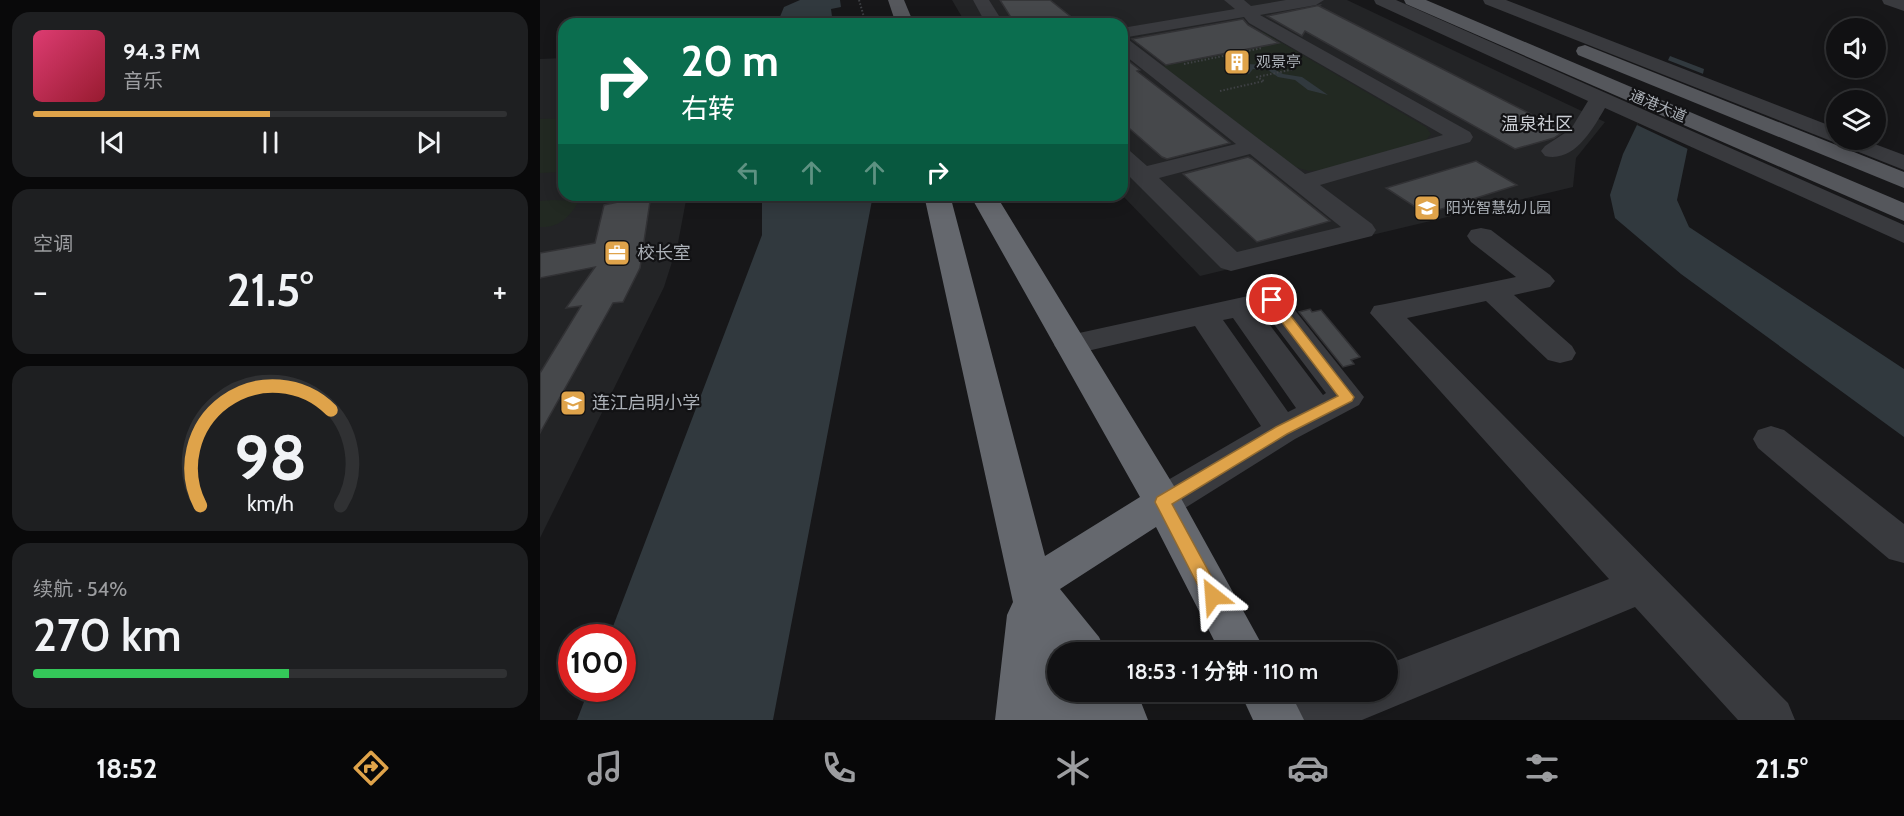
<!DOCTYPE html>
<html lang="zh">
<meta charset="utf-8">
<style>
body{margin:0;font-family:Cabin,"Noto Sans SC",sans-serif;background:#1e1f21;color:#f1f3f6;height:100vh;display:flex;flex-direction:column;font-size:22px;white-space:nowrap}
*{box-sizing:border-box;margin:0}
p{font-size:20px;color:#9c9da0}
.icon{flex:none;width:33px;height:33px;fill:none;stroke:currentColor;stroke-width:2;stroke-linecap:round;stroke-linejoin:round}
.map{position:relative;flex:1;overflow:hidden}
.sheet{display:flex;flex-direction:column;gap:12px;padding:12px;background:#09090a;width:540px}
.sheet>*{flex:none}
.hud{position:absolute;left:18px;top:18px;width:570px;height:183px;border-radius:18px;box-shadow:0 3px 15px #0003,0 0 0 2px #303133;background:#0b6e4f;color:#fff;overflow:hidden}
.fabs{position:absolute;left:1286px;top:18px;display:grid;gap:12px}
.fabs a{display:grid;place-items:center;width:60px;height:60px;border-radius:50%;background:#111113;box-shadow:0 3px 15px #0003,0 0 0 2px #303133;font-size:30px}
.speed{position:absolute;left:18px;top:624px;display:flex;gap:12px;font-size:30px;font-weight:700;text-align:center}
.speed>*{display:grid;place-content:center;width:78px;height:78px;border-radius:50%;background:#111113;box-shadow:0 3px 15px #0003,0 0 0 2px #303133;line-height:1}
.speed .limit{border:9px solid #d22;background:#fff;color:#111}
.pin{position:absolute;display:grid;place-items:center;width:51px;height:51px;color:#fff;margin:-26px;border:3px solid #fff;border-radius:50%;box-shadow:0 2px 6px #0007}
.me{position:absolute;width:66px;margin:-33px;rotate:332deg;stroke-linejoin:round;filter:drop-shadow(0 0 4px #0008)}
.turn{display:flex;align-items:center;gap:21px;height:126px;padding:0 24px;font-size:27px}
.turn .icon{width:78px;height:78px;stroke-width:2.5}
.turn b{display:block;font-size:42px;line-height:51px}
.lanes{display:flex;align-items:center;height:57px;padding:0 24px;background:#0003;justify-content:center;gap:30px;direction:ltr}
.lanes .off{opacity:.35}
.big{font-size:45px;font-weight:600;line-height:1.1}
.sheet .card{flex:1;display:flex;flex-direction:column;justify-content:center;gap:9px;min-width:0;padding:0 21px;border-radius:18px;background:#1e1f21}
.sheet .dial{align-items:center;gap:0}
.dial svg{height:156px;overflow:visible;fill:none;stroke:#303133;stroke-width:7;stroke-linecap:round;text-anchor:middle}
.dial text{fill:#f1f3f6;stroke:none}
.song{display:flex;align-items:center;gap:18px}
.cover{width:72px;height:72px;border-radius:9px;background:linear-gradient(135deg,hsl(340 70% 55%),hsl(350 70% 35%))}
.played{height:6px;border-radius:3px;background:linear-gradient(90deg,#dfa34a 50%,#303133 50%)}
.keys{display:flex;justify-content:space-around;direction:ltr}
.heat{display:flex;justify-content:space-between;align-items:center;font-size:33px;direction:ltr}
.charge{height:9px;border-radius:4px;background:linear-gradient(90deg,#34c759 54%,#303133 0)}
.trip{position:absolute;left:507px;top:642px;width:351px;height:60px;border-radius:30px;background:#111113;box-shadow:0 3px 15px #0003,0 0 0 2px #303133;font-weight:600;line-height:60px;text-align:center}
.dock{display:flex;height:96px;justify-content:space-around;align-items:center;background:#070708;color:#9c9da0}
.dock .icon{width:42px;height:42px}
.dock .current{color:#dfa34a}
.dock b{font-size:27px;color:#f1f3f6}
main{display:flex;flex:1;min-height:0}
.map>svg:first-child{display:block}
</style>
<main>
<section class="sheet">
<div class="card">
<div class="song"><i class="cover"></i><div><b>94.3 FM</b><p>音乐</p></div></div>
<div class="played"></div>
<div class="keys"><svg class="icon" aria-label="previous" viewBox="0 0 24 24"><path d="M18 5L8 12l10 7zM5 5v14"/></svg><svg class="icon" aria-label="pause" viewBox="0 0 24 24"><path d="M8 5v14M16 5v14"/></svg><svg class="icon" aria-label="next" viewBox="0 0 24 24"><path d="M6 5l10 7-10 7zM19 5v14"/></svg></div>
</div>
<div class="card"><p>空调</p>
<div class="heat"><a>−</a><b class="big">21.5°</b><a>+</a></div>
</div>
<div class="card dial"><svg viewBox="0 0 100 80">
<path d="M14 69A42 42 0 1 1 86 69"/>
<path d="M14 69A42 42 0 0 1 81 20" stroke="#dfa34a"/>
<text x="50" y="56" font-size="32" font-weight="700">98</text>
<text x="50" y="72" font-size="11">km/h</text>
</svg></div>
<div class="card"><p>续航 · 54%</p><b class="big">270 km</b><div class="charge"></div></div>
</section>
<div class="map">
<svg width="1364" height="720" viewBox="0 0 1364 720">
<rect width="100%" height="100%" fill="#171719"/>
<g fill="#232426">
<path d="M412 0H807L1065 122 1036 158 1033 187 660 276 582 195V24H426Z"/>
<path d="M24 58V195H147L138 243 124 287 0 538V59Z"/>
</g>
<g fill="#222922">
<path d="M723 32 886 127 891 134 886 140 783 170 769 171 755 167 622 66 726 45 710 34Z"/>
<path d="M24 118V172L0 173V119Z"/>
<path d="M13 200 39 201C30 216 20 228 0 227V201Z"/>
</g>
<g fill="#31393e">
<path d="M260 0H300L301 7 291 9 293 24H237L244 7Z"/>
<path d="M1130 56 1164 69 1137 200 1149 227 1364 369V437L1141 274 1075 218 1070 195 1083 154Z"/>
<path d="M707 64 726 65 743 74 762 77 788 95 768 90 755 80 738 77 728 70 713 69 709 74 701 72V68L695 66Z"/>
<path d="M222 195H333L233 720H37L49 689 82 688V638L69 637 222 235Z"/>
</g>
<path fill="#171719" d="M1125 59 1166 75 1150 150 1097 125Z"/>
<g fill="#46484b" stroke="#323235" stroke-width="1.5">
<path d="M460 0H510L540 24H475Z"/>
<path d="M780 5 779 6 1024 131 1014 138 975 149 765 31 762 36 727 16Z"/>
<path d="M703 19 708 25 739 43 626 65 592 39Z"/>
<path d="M582 56 600 70 597 71 690 143 627 159 622 157 582 122Z"/>
<path d="M708 157 712 159 790 221 717 242 643 174Z"/>
<path d="M936 161 977 185 886 214 846 188Z"/>
<path d="M111 195 100 268 83 302 73 303 0 433V373L41 306 26 308 55 267 0 278V253L55 243 64 205Z"/>
<path d="M770 309 772 312 781 310 820 357 811 360 814 364 803 367 759 312Z"/>
</g>
<g fill="none" stroke-linecap="round" stroke-linejoin="round">
<g stroke="#3f4145" stroke-width="2" stroke-dasharray="1.5 2" stroke-linecap="butt">
<path d="M319 0 326 24"/>
<path d="M644 64 722 48"/>
<path d="M680 91 724 81 717 77 754 69 742 61H746"/>
</g>
<g fill="#393a3e" fill-rule="evenodd">
<path d="M433 0H449L464 24H446Z"/>
<path d="M684 0H704L711 6 746 0H784L776 5 720 15 930 132 933 137 930 142 780 185 832 224 836 230 832 236 691 271 681 268 582 169V149L590 151 607 166 696 144 582 53V38L589 40 765 174 903 135 709 23 704 17 582 38V28L695 9ZM710 154 801 227 697 252 619 178Z"/>
<path d="M834 0H856L1364 225V243L1065 108C1053 129 1034 163 1005 156L1001 151 1005 146 1031 129 1048 101 836 4Z"/>
<path d="M943 0H966L1296 128V140H1324L1364 155V170L945 4Z"/>
<path d="M1342 0H1364V11L1344 4Z"/>
<path d="M941 228 951 230 1010 275 1015 281 1010 287 974 295 1032 346 1036 353 1032 360 1020 363 1008 360 946 301 867 318 1248 703 1255 720H1198L1095 607 822 720H740L747 703 778 692H848V664L1069 579 830 313 834 306 845 304 976 277 931 242 927 236 931 230Z"/>
<path d="M731 291 742 294 824 397 819 405 755 439 637 513 623 517 609 513 603 502 609 491 721 426 655 326 530 355 519 352 514 345 519 338 530 335ZM724 311 786 393 783 395 720 312ZM693 318 756 408 748 412 683 320Z"/>
<path d="M1231 426 1244 430 1364 524V563L1349 559 1218 448 1213 439 1218 430Z"/>
</g>
<g fill="#55575c" fill-rule="evenodd">
<path d="M348 0H364L374 24H356Z"/>
<path d="M864 0H886L1364 203V221L866 4Z"/>
<path d="M1045 45 1364 172V188L1038 55 1036 51 1038 47Z"/>
</g>
<g fill="#65686e" fill-rule="evenodd">
<path d="M384 195H410L505 556 600 497 430 195H456L637 491 726 652H680L616 527 520 589 559 637 566 652H518V692H597L608 720H455L467 615 473 602Z"/>
<path d="M700 692H750L764 720H713Z"/>
</g>
</g>
<path fill="#dfa34a" stroke="#916a30" stroke-width="1.5" d="M732 296 736 297 814 397 812 401 747 434 632 504 682 596 679 601 673 604 666 601 615 502 617 497 736 427 798 396 725 300Z"/>
<defs>
<symbol id="building-square" viewBox="-11 -11 22 22"><rect x="-9" y="-9" width="18" height="18" rx="4" fill="#dfa34a" stroke="#121214"/><path d="M-4-6H4V6H1V3H-1V6H-4ZM-2.5-4.3h1.7v1.8h-1.7ZM.8-4.3h1.7v1.8H.8ZM-2.5-1h1.7V.8h-1.7ZM.8-1h1.7V.8H.8Z" fill="#fff"/></symbol>
<symbol id="school-square" viewBox="-11 -11 22 22"><rect x="-9" y="-9" width="18" height="18" rx="4" fill="#dfa34a" stroke="#121214"/><path d="M0-5L7-2L0 1L-7-2ZM-4 1L0 2.5L4 1V4Q0 6-4 4Z" fill="#fff"/></symbol>
<symbol id="office-square" viewBox="-11 -11 22 22"><rect x="-9" y="-9" width="18" height="18" rx="4" fill="#dfa34a" stroke="#121214"/><path d="M-6-3h4V-5.5h4V-3h4V5H-6ZM-1-4.5V-3h2v-1.5ZM-6 0V1H6V0Z" fill="#fff"/></symbol>
</defs>
<g fill-rule="evenodd">
<use href="#building-square" x="682" y="47" width="30" height="30"/>
<use href="#school-square" x="872" y="193" width="30" height="30"/>
<use href="#office-square" x="62" y="238" width="30" height="30"/>
<use href="#school-square" x="18" y="388" width="30" height="30"/>
</g>
<g text-anchor="middle" dominant-baseline="central" stroke-width="4.5" stroke-linejoin="round" paint-order="stroke">
<g font-size="15" fill="#abb0b7" stroke="#121214" text-anchor="start">
<text x="716" y="62">观景亭</text>
<text x="906" y="208">阳光智慧幼儿园</text>
</g>
<g font-size="15" fill="#abb0b7" stroke="#121214">
<text transform="translate(1118 106) rotate(23)">通港大道</text>
</g>
<g font-size="18" fill="#cbced4" stroke="#121214">
<text x="997" y="124">温泉社区</text>
</g>
<g font-size="18" fill="#abb0b7" stroke="#121214" text-anchor="start">
<text x="97" y="253">校长室</text>
<text x="52" y="403">连江启明小学</text>
</g>
</g>
</svg>
<div class="fabs">
<a><svg class="icon" aria-label="sound" viewBox="0 0 24 24"><path d="M4 9h4l5-4v14l-5-4H4zM17 9q2 3 0 6"/></svg></a>
<a><svg class="icon" aria-label="layers" viewBox="0 0 24 24"><path d="M12 4l9 5-9 5-9-5zM3 14l9 5 9-5"/></svg></a>
</div>
<div class="speed"><div class="limit">100</div></div>
<div class="pin" style="left:732px;top:300px;background:#d93025"><svg class="icon" aria-label="arrive" viewBox="0 0 24 24"><path d="M6 21V4h12l-3 4 3 4H6"/></svg></div>
<svg class="me" style="left:673px;top:596px" viewBox="-20 -20 40 40"><path d="M0-17L14 15 0 8-14 15z" fill="#dfa34a" stroke="#fff" stroke-width="4"/></svg>
<div class="trip">18:53 · 1 分钟 · 110 m</div>
<div class="hud">
<div class="turn"><svg class="icon" aria-label="right" viewBox="0 0 24 24"><path d="M7 20v-9h11M14 6l5 5-5 5"/></svg><div><b>20 m</b>右转</div></div>
<div class="lanes"><svg class="icon off" aria-label="left" viewBox="0 0 24 24"><path d="M17 20v-9H6M10 6l-5 5 5 5"/></svg><svg class="icon off" aria-label="ahead" viewBox="0 0 24 24"><path d="M12 20V5M6 11l6-6 6 6"/></svg><svg class="icon off" aria-label="ahead" viewBox="0 0 24 24"><path d="M12 20V5M6 11l6-6 6 6"/></svg><svg class="icon" aria-label="right" viewBox="0 0 24 24"><path d="M7 20v-9h11M14 6l5 5-5 5"/></svg></div>
</div>
</div>
</main>
<nav class="dock">
<b>18:52</b>
<svg class="icon current" aria-label="directions" viewBox="0 0 24 24"><path d="M12 3l9 9-9 9-9-9zM9 14v-3h6M13 9l2 2-2 2"/></svg>
<svg class="icon" aria-label="music" viewBox="0 0 24 24"><path d="M9 18V5l10-2v13"/><circle cx="6" cy="18" r="3"/><circle cx="16" cy="16" r="3"/></svg>
<svg class="icon" aria-label="phone" viewBox="0 0 24 24"><path d="M5 4h4l2 5-3 2q2 4 5 5l2-3 5 2v4C11 20 4 13 5 4z"/></svg>
<svg class="icon" aria-label="climate" viewBox="0 0 24 24"><path d="M12 3v18M4 7l16 10M4 17L20 7"/></svg>
<svg class="icon" aria-label="car" viewBox="0 0 24 24"><path d="M5 17H2v-5l4-1 3-4h7l3 4 3 1v5h-3M9 17h6M6 11h13"/><circle cx="7" cy="17" r="2"/><circle cx="17" cy="17" r="2"/></svg>
<svg class="icon" aria-label="filters" viewBox="0 0 24 24"><path d="M4 7h16M4 17h16"/><circle cx="9" cy="7" r="2"/><circle cx="15" cy="17" r="2"/></svg>
<b>21.5°</b>
</nav>
